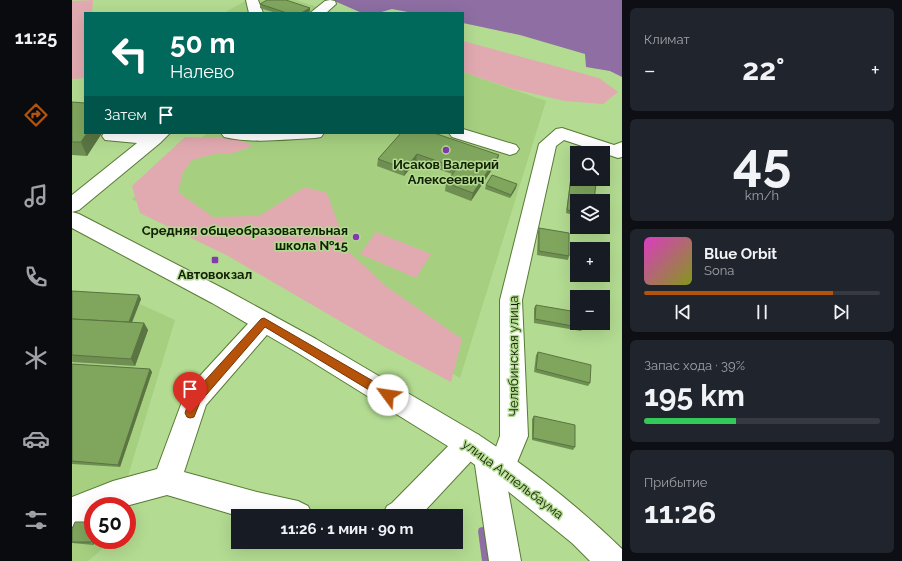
<!DOCTYPE html>
<html lang="ru">
<meta charset="utf-8">
<style>
body{margin:0;font-family:Raleway,sans-serif;background:#20242c;color:#f1f3f6;height:100vh;display:flex;flex-direction:column;font-size:15px;white-space:nowrap}
*{box-sizing:border-box;margin:0}
p{font-size:13px;color:#9ea1a6}
.icon{flex:none;width:22px;height:22px;fill:none;stroke:currentColor;stroke-width:2;stroke-linecap:round;stroke-linejoin:round}
.map{position:relative;flex:1;overflow:hidden}
.side{display:flex;flex-direction:column;gap:8px;padding:8px;background:#0d0f14;width:280px}
.side>*{flex:none}
.top-card{position:absolute;left:12px;top:12px;width:380px;height:122px;border-radius:0px;box-shadow:0 4px 16px #0002;background:#00695c;color:#fff;overflow:hidden}
.fabs{position:absolute;left:498px;top:146px;display:grid;gap:8px}
.fabs a{display:grid;place-items:center;width:40px;height:40px;border-radius:0px;background:#171b24;box-shadow:0 4px 16px #0002;font-size:20px}
.speed{position:absolute;left:12px;top:497px;display:flex;gap:8px;font-size:20px;font-weight:700;text-align:center}
.speed>*{display:grid;place-content:center;width:52px;height:52px;border-radius:50%;background:#171b24;box-shadow:0 4px 16px #0002;line-height:1}
.speed .limit{border:6px solid #d22;background:#fff;color:#111}
.pin{position:absolute;display:grid;place-items:center;width:34px;height:34px;color:#fff;margin:-41px -17px;border-radius:50% 50% 50% 0;rotate:-45deg;box-shadow:0 0 4px #0007}
.pin .icon{rotate:45deg}
.me{position:absolute;width:44px;margin:-22px;rotate:301deg;stroke-linejoin:round;filter:drop-shadow(0 0 3px #0008)}
.turn{display:flex;align-items:center;gap:14px;height:84px;padding:0 20px;font-size:18px}
.turn .icon{width:52px;height:52px;stroke-width:2.5}
.turn b{display:block;font-size:28px;line-height:34px}
.then{display:flex;align-items:center;height:38px;padding:0 20px;background:#0003;gap:8px;font-size:15px}
.big{font-size:30px;font-weight:700;line-height:1.1}
.side .widget{flex:1;display:flex;flex-direction:column;justify-content:center;gap:6px;min-width:0;padding:0 14px;border-radius:6px;background:#20242c}
.side .dial{align-items:center;gap:0}
.dial b{font-size:52px;line-height:1}
.song{display:flex;align-items:center;gap:12px}
.cover{width:48px;height:48px;border-radius:6px;background:linear-gradient(135deg,hsl(310 70% 55%),hsl(70 70% 35%))}
.played{height:4px;border-radius:2px;background:linear-gradient(90deg,#b45309 80%,#363941 80%)}
.keys{display:flex;justify-content:space-around;direction:ltr}
.heat{display:flex;justify-content:space-between;align-items:center;font-size:22px;direction:ltr}
.charge{height:6px;border-radius:3px;background:linear-gradient(90deg,#34c759 39%,#363941 0)}
.trip{position:absolute;left:159px;top:509px;width:232px;height:40px;border-radius:0px;background:#171b24;box-shadow:0 4px 16px #0002;font-weight:700;line-height:40px;text-align:center}
main{display:flex;flex:1;min-height:0}
.tabs{display:flex;flex-direction:column;width:72px;justify-content:space-around;align-items:center;background:#090b0e;color:#9ea1a6}
.tabs .icon{width:28px;height:28px}
.tabs .selected{color:#b45309}
.tabs b{font-size:18px;color:#f1f3f6}
.map>svg:first-child{display:block}
</style>
<main>
<nav class="tabs">
<b>11:25</b>
<svg class="icon selected" aria-label="directions" viewBox="0 0 24 24"><path d="M12 3l9 9-9 9-9-9zM9 14v-3h6M13 9l2 2-2 2"/></svg>
<svg class="icon" aria-label="music" viewBox="0 0 24 24"><path d="M9 18V5l10-2v13"/><circle cx="6" cy="18" r="3"/><circle cx="16" cy="16" r="3"/></svg>
<svg class="icon" aria-label="phone" viewBox="0 0 24 24"><path d="M5 4h4l2 5-3 2q2 4 5 5l2-3 5 2v4C11 20 4 13 5 4z"/></svg>
<svg class="icon" aria-label="climate" viewBox="0 0 24 24"><path d="M12 3v18M4 7l16 10M4 17L20 7"/></svg>
<svg class="icon" aria-label="car" viewBox="0 0 24 24"><path d="M5 17H2v-5l4-1 3-4h7l3 4 3 1v5h-3M9 17h6M6 11h13"/><circle cx="7" cy="17" r="2"/><circle cx="17" cy="17" r="2"/></svg>
<svg class="icon" aria-label="filters" viewBox="0 0 24 24"><path d="M4 7h16M4 17h16"/><circle cx="9" cy="7" r="2"/><circle cx="15" cy="17" r="2"/></svg>
</nav>
<div class="map">
<svg width="550" height="561" viewBox="0 0 550 561">
<rect width="100%" height="100%" fill="#b3db91"/>
<g fill="#a6d080">
<path d="M175 0H224L263 13H152Z"/>
<path d="M391 72 474 101 388 378 212 275 60 199 135 133H391Z"/>
<path d="M0 300 68 304 103 320 47 506H21V540H36L35 545 16 561H0Z"/>
</g>
<g fill="#e1aab0">
<path d="M21 0 20 13H13V78L0 79V1Z"/>
<path d="M391 41 527 78 546 92 531 104 493 101 441 89 391 72Z"/>
<path d="M113 137 164 138 181 146 158 154H142L120 160 111 172 106 192 141 217 187 216 233 187 255 193 276 251 315 287 390 339 379 382 309 345 156 256 68 213 60 186Z"/>
<path d="M304 232 359 254 344 278 288 254Z"/>
</g>
<path fill="#8e6ea3" d="M260 0H550V77L538 71 514 67 513 54 448 35 391 23V13H341L320 9 306 13H290Z"/>
<g fill="none" stroke-linecap="round" stroke-linejoin="round">
<path fill="#8e6ea3" fill-rule="evenodd" d="M410 527 413 528 414 531 418 561H410L406 531 407 528Z"/>
<defs>
<g id="minor">
<path d="M174 0H186L191 13H177Z"/>
<path d="M258 0 263 1 264 4 254 13H238L253 1Z"/>
<path d="M490 128 542 145 550 142V157L546 158 492 140 484 146 450 300 456 436 439 477 434 479 449 561H417L402 458 348 516H310L315 506 320 503 387 435 397 431 407 435 411 444 410 446 416 443 424 447 428 436V300L467 144 484 129Z"/>
<path d="M391 129 444 145 447 149 444 153 438 155 380 137 377 133H391Z"/>
<path d="M32 133H98L88 143 7 210 0 212V195L65 143 33 140 30 136Z"/>
<path d="M149 133H252L249 137 243 138C214 139 181 144 152 137Z"/>
<path d="M192 312 200 315 204 322 200 329 134 405 112 472 185 492 226 501 236 506 241 516H166L95 495 54 506H21V518L0 527V497L41 481 85 469 114 391 184 315Z"/>
</g>
<path id="major" d="M0 212 7 214 156 291 244 339 407 435C457 468 507 507 550 549V561H518L500 543 406 467 387 453 226 353 140 303 0 228Z"/>
</defs>
<use href="#minor" stroke="#587b35" stroke-width="2"/>
<use href="#major" stroke="#587b35" stroke-width="2"/>
<use href="#minor" fill="#fff" fill-rule="evenodd"/>
<use href="#major" fill="#fff" fill-rule="evenodd"/>
</g>
<g fill="#6e8f51">
<path d="M188 4 238 8V11L235 13H204L188 8Z"/>
<path d="M0 102 13 133H30L15 156 0 155Z"/>
<path d="M329 133 427 155 425 162 399 201 373 191 374 183 380 174 344 161 332 176 305 166 306 159Z"/>
<path d="M499 178 505 201V216L494 213 498 181Z"/>
<path d="M414 185 444 188 438 198 413 189Z"/>
<path d="M467 228 497 256 496 260 465 255 466 232Z"/>
<path d="M0 291 67 295 69 299 60 323H72L76 330 63 366 0 362Z"/>
<path d="M464 305 511 328 509 331 462 323V308Z"/>
<path d="M466 352 518 383 516 386 462 372 464 355Z"/>
<path d="M0 364 78 369 80 372 48 467 0 464Z"/>
<path d="M462 416 503 447 501 450 460 440V419Z"/>
<path d="M0 529 22 545 0 543Z"/>
</g>
<g fill="#5a7442">
<path d="M238 8V11L235 13H229Z"/>
<path d="M15 133H30L15 156 9 142Z"/>
<path d="M345 154 344 161 332 176 333 169Z"/>
<path d="M427 155 425 162 399 201 401 193Z"/>
<path d="M445 184 444 188 438 198 439 195Z"/>
<path d="M67 295 69 299 57 329 55 325Z"/>
<path d="M72 323 76 330 63 366 59 359Z"/>
<path d="M78 369 80 372 48 467 46 465Z"/>
<path d="M21 536V540H23L22 545 19 542Z"/>
</g>
<g fill="#80a65e" stroke="#5a7442">
<path d="M195 0H214L238 8 229 13H215L188 4Z"/>
<path d="M0 102 13 103V133H15L9 142H0Z"/>
<path d="M329 133H362L427 155 401 193 374 183 385 168 345 154 333 169 306 159Z"/>
<path d="M420 175 445 184 439 195 414 185Z"/>
<path d="M499 178 524 183 522 201H505V212L495 210Z"/>
<path d="M467 228 497 233V256L467 251Z"/>
<path d="M0 291 67 295 57 322 0 319Z"/>
<path d="M464 305 505 312V323H511V328L463 319Z"/>
<path d="M0 319 72 323 59 359 0 355Z"/>
<path d="M466 352 519 365 518 383 464 369Z"/>
<path d="M0 364 78 369 46 465 0 461Z"/>
<path d="M462 416 503 425V447L461 438Z"/>
<path d="M3 522H21V536L19 542H0V529Z"/>
</g>
<path fill="#b45309" stroke="#753606" d="M192 318 320 392 321 395 320 399 316 400 312 399 193 327 128 402 122 417 118 418 115 417 113 413 119 396 189 319Z"/>
<g fill="#843aac" stroke="#b3db91" stroke-width="1.5">
<circle cx="374" cy="150" r="4"/>
<circle cx="284" cy="237" r="4"/>
<rect x="139" y="256" width="8" height="8" rx="2"/>
</g>
<g text-anchor="middle" dominant-baseline="central" stroke-width="3" stroke-linejoin="round" paint-order="stroke">
<g font-size="13" font-weight="bold" fill="#122003" stroke="#b3db91">
<text x="374" y="164">Исаков Валерий<tspan x="374" dy="15">Алексеевич</tspan></text>
<text x="276" y="230" text-anchor="end">Средняя общеобразовательная<tspan x="276" dy="15">школа №15</tspan></text>
<text x="143" y="274">Автовокзал</text>
</g>
<g font-size="13" fill="#122003" stroke="#b3db91">
<text transform="translate(441 356) rotate(-90)">Челябинская улица</text>
<text transform="translate(441 479) rotate(37)">улица Аппельбаума</text>
</g>
</g>
</svg>
<div class="fabs">
<a><svg class="icon" aria-label="search" viewBox="0 0 24 24"><circle cx="10" cy="10" r="6"/><path d="M15 15l6 6"/></svg></a>
<a><svg class="icon" aria-label="layers" viewBox="0 0 24 24"><path d="M12 4l9 5-9 5-9-5zM3 14l9 5 9-5"/></svg></a>
<a>+</a>
<a>−</a>
</div>
<div class="speed"><div class="limit">50</div></div>
<div class="pin" style="left:118px;top:413px;background:#d93025"><svg class="icon" aria-label="arrive" viewBox="0 0 24 24"><path d="M6 21V4h12l-3 4 3 4H6"/></svg></div>
<svg class="me" style="left:316px;top:395px" viewBox="-20 -20 40 40"><circle r="19" fill="#fff"/><path d="M0-13L10 11 0 6-10 11z" fill="#b45309"/></svg>
<div class="trip">11:26 · 1 мин · 90 m</div>
<div class="top-card">
<div class="turn"><svg class="icon" aria-label="left" viewBox="0 0 24 24"><path d="M17 20v-9H6M10 6l-5 5 5 5"/></svg><div><b>50 m</b>Налево</div></div>
<div class="then">Затем<svg class="icon" aria-label="arrive" viewBox="0 0 24 24"><path d="M6 21V4h12l-3 4 3 4H6"/></svg></div>
</div>
</div>
<section class="side">
<div class="widget"><p>Климат</p>
<div class="heat"><a>−</a><b class="big">22°</b><a>+</a></div>
</div>
<div class="widget dial"><b>45</b><p>km/h</p></div>
<div class="widget">
<div class="song"><i class="cover"></i><div><b>Blue Orbit</b><p>Sona</p></div></div>
<div class="played"></div>
<div class="keys"><svg class="icon" aria-label="previous" viewBox="0 0 24 24"><path d="M18 5L8 12l10 7zM5 5v14"/></svg><svg class="icon" aria-label="pause" viewBox="0 0 24 24"><path d="M8 5v14M16 5v14"/></svg><svg class="icon" aria-label="next" viewBox="0 0 24 24"><path d="M6 5l10 7-10 7zM19 5v14"/></svg></div>
</div>
<div class="widget"><p>Запас хода · 39%</p><b class="big">195 km</b><div class="charge"></div></div>
<div class="widget"><p>Прибытие</p><b class="big">11:26</b></div>
</section>
</main>
